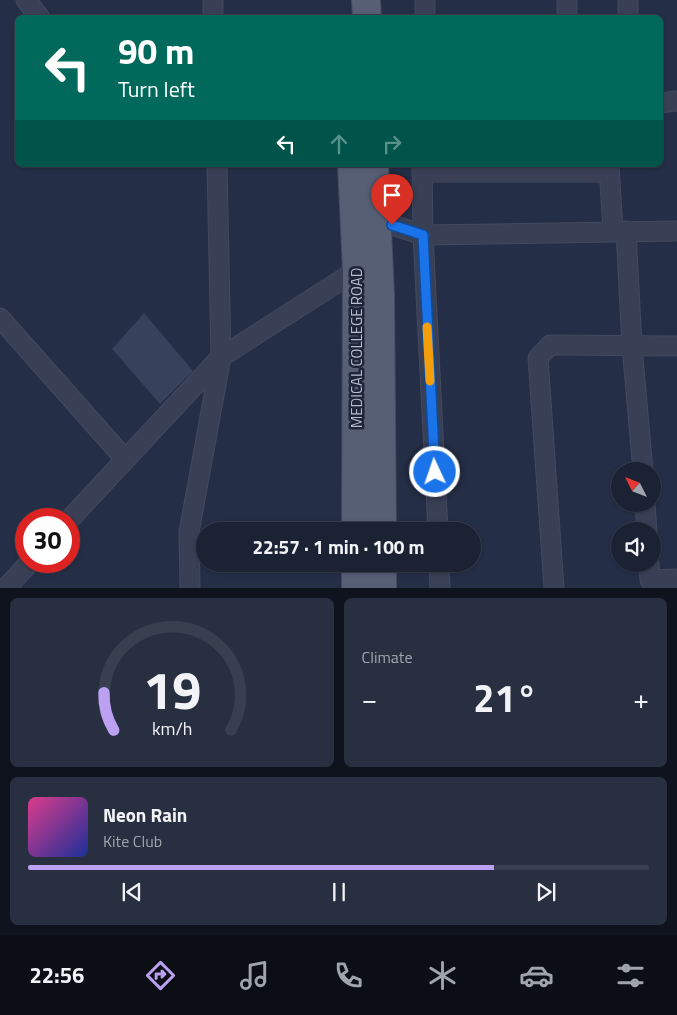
<!DOCTYPE html>
<meta charset="utf-8">
<style>
body{margin:0;font-family:"Titillium Web",sans-serif;background:#282f40;color:#f1f3f6;height:100vh;display:flex;flex-direction:column;font-size:19px;white-space:nowrap}
*{box-sizing:border-box;margin:0}
p{font-size:16px;color:#a0a4ac}
.icon{flex:none;width:28px;height:28px;fill:none;stroke:currentColor;stroke-width:2;stroke-linecap:round;stroke-linejoin:round}
.map{position:relative;height:588px;overflow:hidden}
.side{display:flex;flex-direction:column;gap:10px;padding:10px;background:#0f131d;flex:1}
.side>*{flex:none}
.hud{position:absolute;left:15px;top:15px;width:648px;height:152px;border-radius:8px;box-shadow:0 1px 4px #0004,0 0 0 1px #393f4f;background:#00695c;color:#fff;overflow:hidden}
.needle{width:32px;rotate:312deg}
.controls{position:absolute;left:611px;top:462px;display:grid;gap:10px}
.controls a{display:grid;place-items:center;width:50px;height:50px;border-radius:50%;background:#1b2234;box-shadow:0 1px 4px #0004,0 0 0 1px #393f4f;font-size:25px}
.speed{position:absolute;left:15px;top:508px;display:flex;gap:10px;font-size:25px;font-weight:700;text-align:center}
.speed>*{display:grid;place-content:center;width:65px;height:65px;border-radius:50%;background:#1b2234;box-shadow:0 1px 4px #0004,0 0 0 1px #393f4f;line-height:1}
.speed .limit{border:8px solid #d22;background:#fff;color:#111}
.pin{position:absolute;display:grid;place-items:center;width:42px;height:42px;color:#fff;margin:-51px -21px;border-radius:50% 50% 50% 0;rotate:-45deg;box-shadow:0 0 5px #0007}
.pin .icon{rotate:45deg}
.me{position:absolute;width:55px;margin:-28px;rotate:357deg;stroke-linejoin:round;filter:drop-shadow(0 0 4px #0008)}
.turn{display:flex;align-items:center;gap:18px;height:105px;padding:0 20px;font-size:22px}
.turn .icon{width:65px;height:65px;stroke-width:2.5}
.turn b{display:block;font-size:35px;line-height:42px}
.lanes{display:flex;align-items:center;height:48px;padding:0 20px;background:#0003;justify-content:center;gap:25px;direction:ltr}
.lanes .off{opacity:.35}
.big{font-size:38px;font-weight:700;line-height:1.1}
.side .card{flex:1;display:flex;flex-direction:column;justify-content:center;gap:8px;min-width:0;padding:0 18px;border-radius:8px;background:#282f40}
.side .dial{align-items:center;gap:0}
.dial svg{height:130px;overflow:visible;fill:none;stroke:#393f4f;stroke-width:7;stroke-linecap:round;text-anchor:middle}
.dial text{fill:#f1f3f6;stroke:none}
.song{display:flex;align-items:center;gap:15px}
.cover{width:60px;height:60px;border-radius:8px;background:linear-gradient(135deg,hsl(330 70% 55%),hsl(230 70% 35%))}
.played{height:5px;border-radius:2px;background:linear-gradient(90deg,#bca0f2 75%,#393f4f 75%)}
.keys{display:flex;justify-content:space-around;direction:ltr}
.heat{display:flex;justify-content:space-between;align-items:center;font-size:28px;direction:ltr}
.side .tiles{flex:1;display:grid;gap:10px;grid-template-columns:1fr 1fr}
.card:last-child{grid-column:span 2}
.trip{position:absolute;left:196px;top:522px;width:285px;height:50px;border-radius:25px;background:#1b2234;box-shadow:0 1px 4px #0004,0 0 0 1px #393f4f;font-weight:700;line-height:50px;text-align:center}
.tab-bar{display:flex;height:80px;justify-content:space-around;align-items:center;background:#0b0e15;color:#a0a4ac}
.tab-bar .icon{width:35px;height:35px}
.tab-bar .selected{color:#bca0f2}
.tab-bar b{font-size:22px;color:#f1f3f6}
.map>svg:first-child{display:block}
</style>
<div class="map">
<svg width="677" height="588" viewBox="0 0 677 588">
<rect width="100%" height="100%" fill="#242e46"/>
<path fill="#36415c" d="M144 313 193 371 160 404 112 349Z"/>
<g fill="none" stroke-linecap="round" stroke-linejoin="round">
<defs>
<g id="street">
<path d="M26 0 40 18"/>
<path d="M213 0V18"/>
<path d="M567 0V18"/>
<path d="M628 0V18"/>
<path d="M425 18V0"/>
<path d="M660 103 677 101"/>
<path d="M422 165 423 235 438 531"/>
<path d="M609 165 613 231"/>
<path d="M422 172H609"/>
<path d="M377 220 423 235 677 231"/>
<path d="M626 231 632 346 643 471"/>
<path d="M0 318 125 459"/>
<path d="M645 504 647 531"/>
<path d="M69 520 221 357 357 270"/>
<path d="M439 564 440 588"/>
<path d="M649 564 650 580 677 579"/>
<path d="M6 588 31 561"/>
<path d="M190 588 189 532 221 357 217 165"/>
<path d="M554 588 538 358 550 345H556L677 346"/>
</g>
<g id="primary">
<path d="M366 0 367 18"/>
<path d="M352 165 357 270 356 531"/>
<path d="M374 165 380 295 382 531"/>
<path d="M382 564V588"/>
<path d="M356 588V564"/>
</g>
</defs>
<use href="#street" stroke="#43495e" stroke-width="21"/>
<use href="#primary" stroke="#43495e" stroke-width="30"/>
<use href="#street" stroke="#394055" stroke-width="19"/>
<use href="#primary" stroke="#575f75" stroke-width="28"/>
</g>
<g fill="none" stroke-linecap="round" stroke-linejoin="round">
<defs>
<path id="route" d="M392 225 423 235 435 472"/>
</defs>
<use href="#route" stroke="#114b97" stroke-width="12"/>
<use href="#route" stroke="#1a73e8" stroke-width="9"/>
<path stroke="#f59e0b" stroke-width="9" d="M427 327 430 381"/>
</g>
<g text-anchor="middle" dominant-baseline="central" stroke-width="5" stroke-linejoin="round" paint-order="stroke">
<g font-size="15" fill="#b7bcce" stroke="#1e253a">
<text transform="translate(356 348) rotate(-90)">MEDICAL COLLEGE ROAD</text>
</g>
</g>
</svg>
<div class="controls">
<a><svg class="needle" viewBox="-14 -14 28 28"><path d="M0-13l5 13h-10z" fill="#e53935"/><path d="M0 13l5-13h-10z" fill="#a0a4ac"/></svg></a>
<a><svg class="icon" aria-label="sound" viewBox="0 0 24 24"><path d="M4 9h4l5-4v14l-5-4H4zM17 9q2 3 0 6"/></svg></a>
</div>
<div class="speed"><div class="limit">30</div></div>
<div class="pin" style="left:392px;top:225px;background:#d93025"><svg class="icon" aria-label="arrive" viewBox="0 0 24 24"><path d="M6 21V4h12l-3 4 3 4H6"/></svg></div>
<svg class="me" style="left:435px;top:472px" viewBox="-20 -20 40 40"><circle r="17" fill="#1a73e8" stroke="#fff" stroke-width="3"/><path d="M0-11L8 9 0 5-8 9z" fill="#fff"/></svg>
<div class="trip">22:57 · 1 min · 100 m</div>
<div class="hud">
<div class="turn"><svg class="icon" aria-label="left" viewBox="0 0 24 24"><path d="M17 20v-9H6M10 6l-5 5 5 5"/></svg><div><b>90 m</b>Turn left</div></div>
<div class="lanes"><svg class="icon" aria-label="left" viewBox="0 0 24 24"><path d="M17 20v-9H6M10 6l-5 5 5 5"/></svg><svg class="icon off" aria-label="ahead" viewBox="0 0 24 24"><path d="M12 20V5M6 11l6-6 6 6"/></svg><svg class="icon off" aria-label="right" viewBox="0 0 24 24"><path d="M7 20v-9h11M14 6l5 5-5 5"/></svg></div>
</div>
</div>
<section class="side">
<div class="tiles">
<div class="card dial"><svg viewBox="0 0 100 80">
<path d="M14 69A42 42 0 1 1 86 69"/>
<path d="M14 69A42 42 0 0 1 8 46" stroke="#bca0f2"/>
<text x="50" y="56" font-size="32" font-weight="700">19</text>
<text x="50" y="72" font-size="11">km/h</text>
</svg></div>
<div class="card"><p>Climate</p>
<div class="heat"><a>−</a><b class="big">21°</b><a>+</a></div>
</div>
<div class="card">
<div class="song"><i class="cover"></i><div><b>Neon Rain</b><p>Kite Club</p></div></div>
<div class="played"></div>
<div class="keys"><svg class="icon" aria-label="previous" viewBox="0 0 24 24"><path d="M18 5L8 12l10 7zM5 5v14"/></svg><svg class="icon" aria-label="pause" viewBox="0 0 24 24"><path d="M8 5v14M16 5v14"/></svg><svg class="icon" aria-label="next" viewBox="0 0 24 24"><path d="M6 5l10 7-10 7zM19 5v14"/></svg></div>
</div>
</div>
</section>
<nav class="tab-bar">
<b>22:56</b>
<svg class="icon selected" aria-label="directions" viewBox="0 0 24 24"><path d="M12 3l9 9-9 9-9-9zM9 14v-3h6M13 9l2 2-2 2"/></svg>
<svg class="icon" aria-label="music" viewBox="0 0 24 24"><path d="M9 18V5l10-2v13"/><circle cx="6" cy="18" r="3"/><circle cx="16" cy="16" r="3"/></svg>
<svg class="icon" aria-label="phone" viewBox="0 0 24 24"><path d="M5 4h4l2 5-3 2q2 4 5 5l2-3 5 2v4C11 20 4 13 5 4z"/></svg>
<svg class="icon" aria-label="climate" viewBox="0 0 24 24"><path d="M12 3v18M4 7l16 10M4 17L20 7"/></svg>
<svg class="icon" aria-label="car" viewBox="0 0 24 24"><path d="M5 17H2v-5l4-1 3-4h7l3 4 3 1v5h-3M9 17h6M6 11h13"/><circle cx="7" cy="17" r="2"/><circle cx="17" cy="17" r="2"/></svg>
<svg class="icon" aria-label="filters" viewBox="0 0 24 24"><path d="M4 7h16M4 17h16"/><circle cx="9" cy="7" r="2"/><circle cx="15" cy="17" r="2"/></svg>
</nav>
